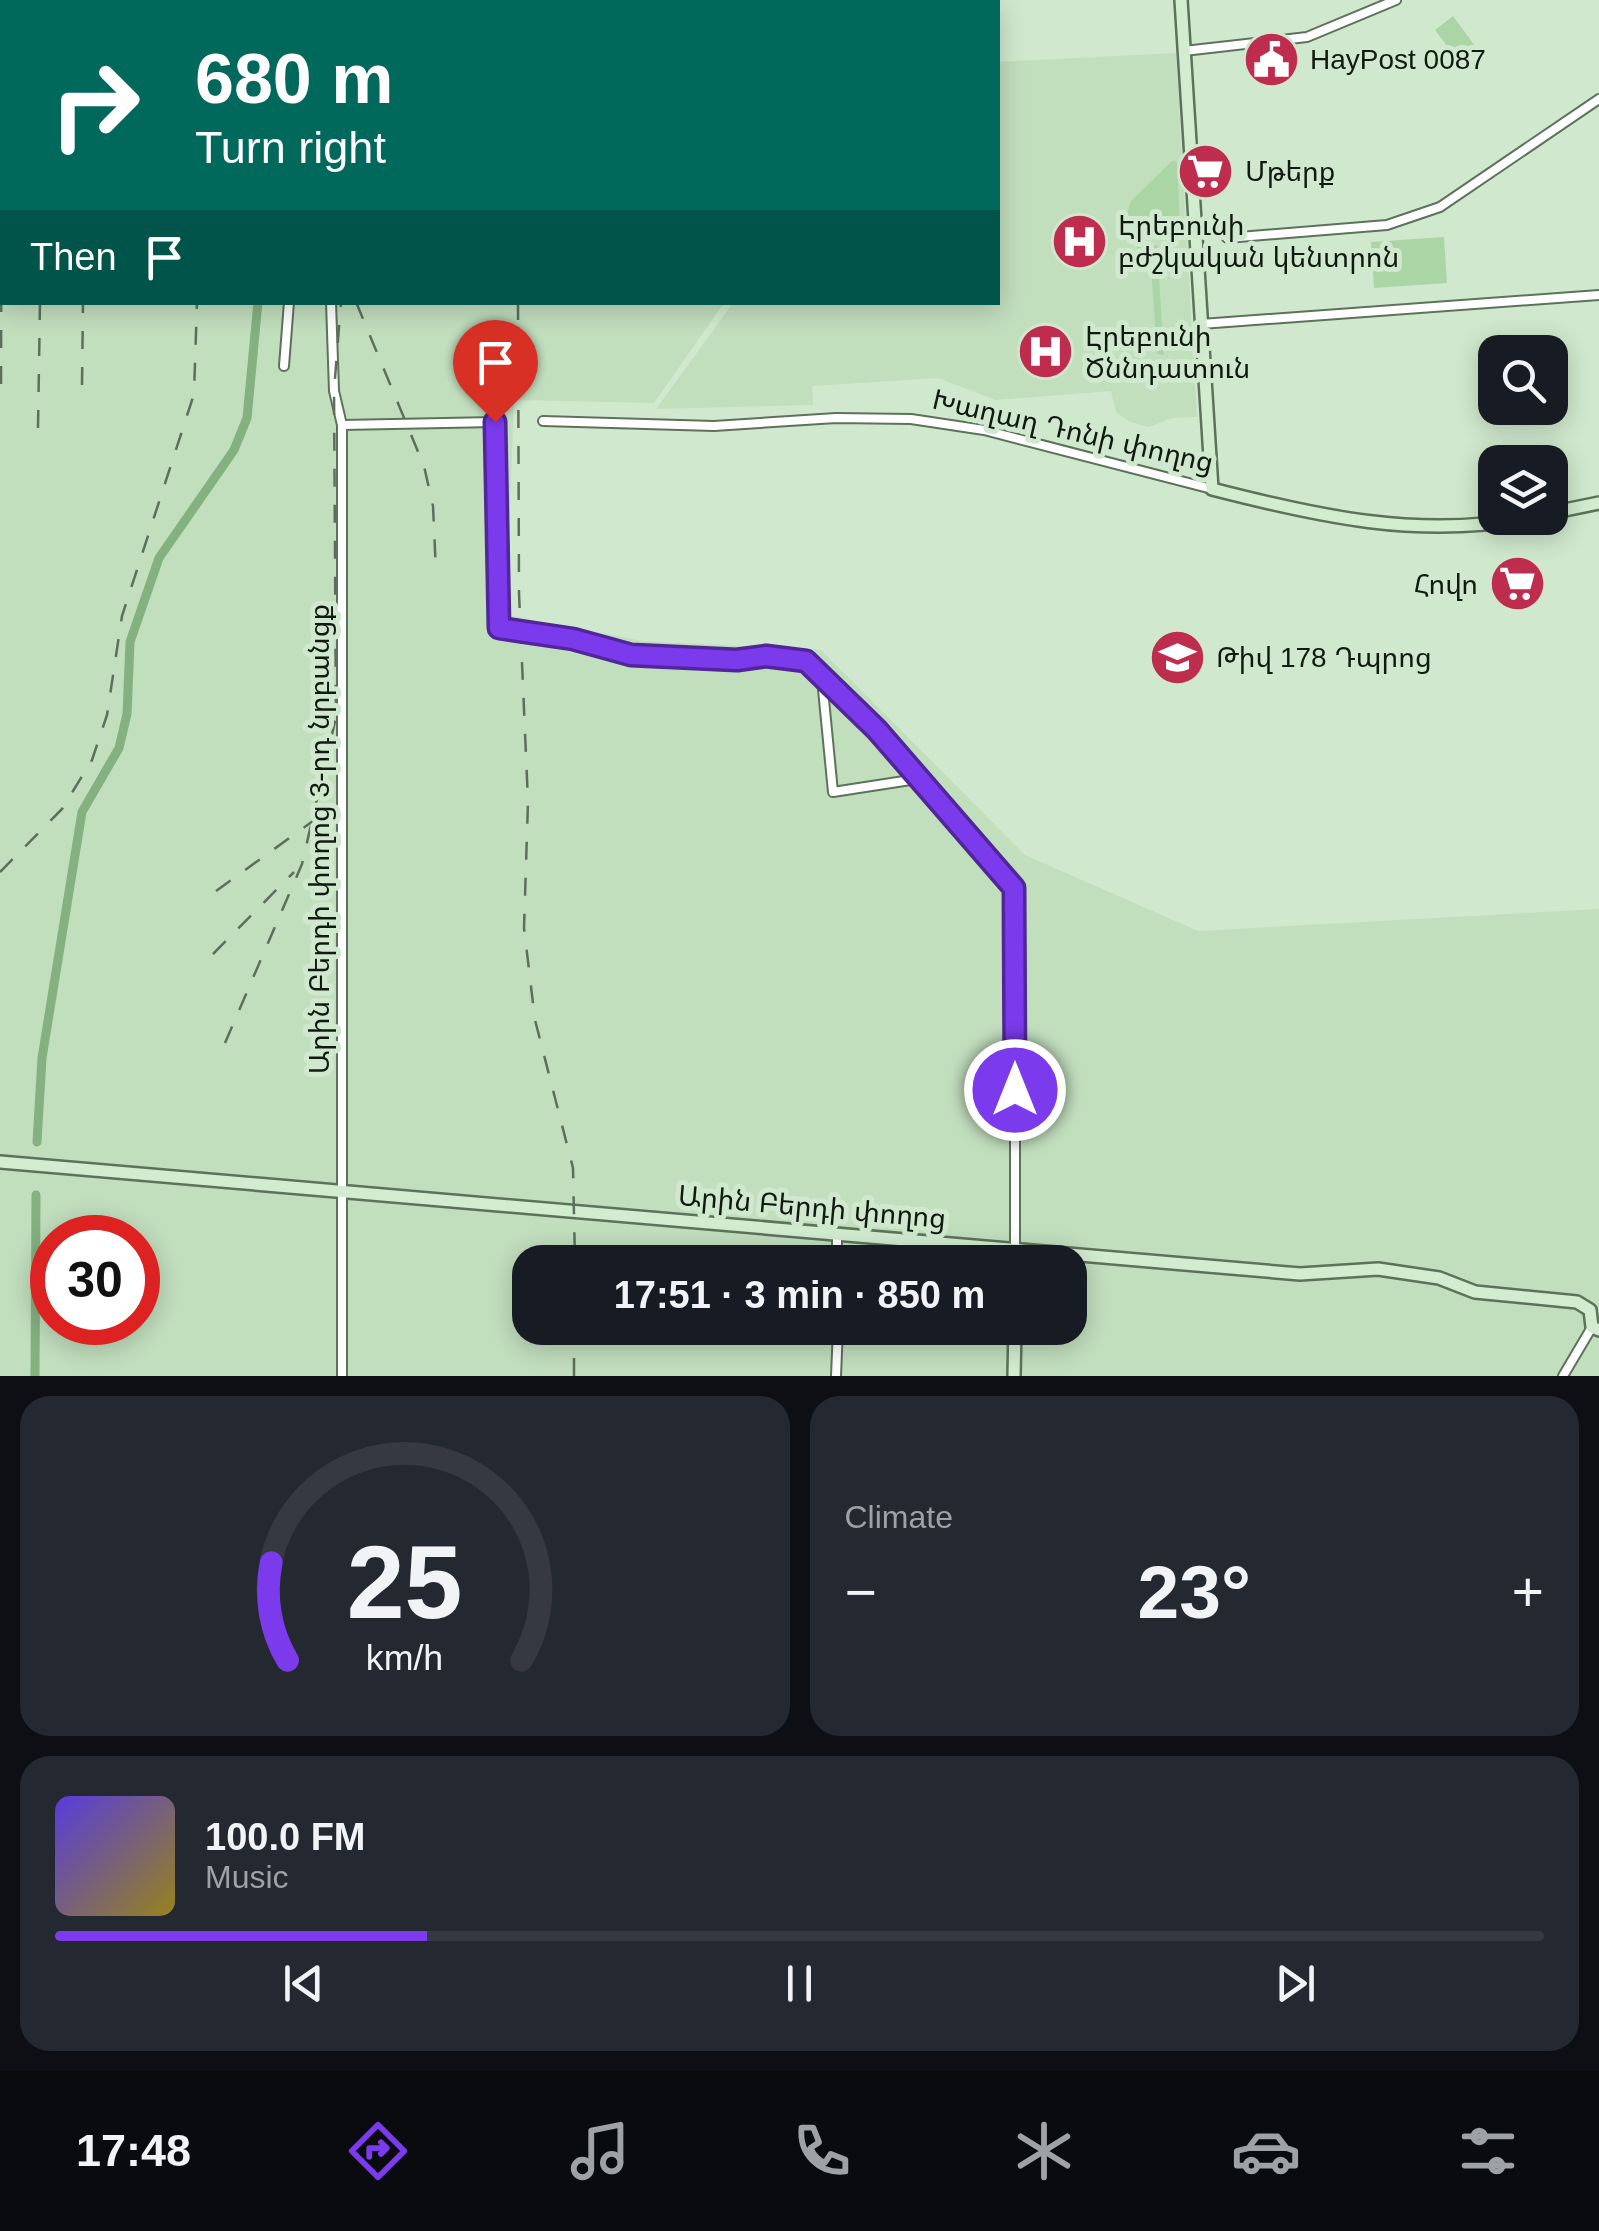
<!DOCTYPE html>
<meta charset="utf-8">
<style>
body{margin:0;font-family:Arial,"Noto Sans Armenian",sans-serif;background:#242831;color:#f1f3f6;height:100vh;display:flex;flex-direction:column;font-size:38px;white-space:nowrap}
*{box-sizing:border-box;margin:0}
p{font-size:32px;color:#9ea1a6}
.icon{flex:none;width:55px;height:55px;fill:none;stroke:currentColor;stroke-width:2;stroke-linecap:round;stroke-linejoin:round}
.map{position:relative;height:1376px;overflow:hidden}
.details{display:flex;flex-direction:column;gap:20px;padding:20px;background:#0d0f14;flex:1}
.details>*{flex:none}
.hud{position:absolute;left:0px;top:0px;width:1000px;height:305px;box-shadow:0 5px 25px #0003;background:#00695c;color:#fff;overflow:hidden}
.fabs{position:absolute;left:1478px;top:335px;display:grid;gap:20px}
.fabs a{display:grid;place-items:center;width:90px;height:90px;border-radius:20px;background:#171b24;box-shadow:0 5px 25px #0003;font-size:50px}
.speed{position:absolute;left:30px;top:1215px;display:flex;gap:20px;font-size:50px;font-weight:700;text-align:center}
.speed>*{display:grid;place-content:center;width:130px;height:130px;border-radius:50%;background:#171b24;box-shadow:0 5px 25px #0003;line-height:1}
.speed .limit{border:15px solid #d22;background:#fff;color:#111}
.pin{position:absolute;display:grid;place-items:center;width:85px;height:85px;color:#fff;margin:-102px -42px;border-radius:50% 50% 50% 0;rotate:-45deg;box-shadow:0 0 10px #0007}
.pin .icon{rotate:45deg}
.me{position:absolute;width:110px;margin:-55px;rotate:0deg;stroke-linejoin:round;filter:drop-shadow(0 0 8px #0008)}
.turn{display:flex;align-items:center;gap:35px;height:210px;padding:0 30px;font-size:45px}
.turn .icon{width:130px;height:130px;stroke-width:2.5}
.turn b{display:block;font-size:70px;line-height:85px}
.then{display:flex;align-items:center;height:95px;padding:0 30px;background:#0003;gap:20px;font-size:38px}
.big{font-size:75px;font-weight:700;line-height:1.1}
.details .card{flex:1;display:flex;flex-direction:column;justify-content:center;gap:15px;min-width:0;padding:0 35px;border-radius:30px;background:#242831}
.details .dial{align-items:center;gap:0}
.dial svg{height:260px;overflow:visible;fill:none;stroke:#363941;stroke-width:7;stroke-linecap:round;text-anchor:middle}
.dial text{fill:#f1f3f6;stroke:none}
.song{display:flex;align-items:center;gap:30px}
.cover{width:120px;height:120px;border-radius:15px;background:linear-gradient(135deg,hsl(250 70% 55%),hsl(50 70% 35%))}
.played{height:10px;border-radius:5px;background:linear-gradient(90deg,#7c3aed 25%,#363941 25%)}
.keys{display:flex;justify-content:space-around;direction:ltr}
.heat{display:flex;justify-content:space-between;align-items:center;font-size:55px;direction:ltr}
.details .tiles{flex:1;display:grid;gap:20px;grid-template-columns:1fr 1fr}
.card:last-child{grid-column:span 2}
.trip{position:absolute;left:512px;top:1245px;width:575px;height:100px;border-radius:30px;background:#171b24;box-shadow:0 5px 25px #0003;font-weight:700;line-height:100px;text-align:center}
.tab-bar{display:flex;height:160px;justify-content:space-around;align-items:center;background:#090b0e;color:#9ea1a6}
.tab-bar .icon{width:70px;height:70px}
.tab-bar .current{color:#7c3aed}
.tab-bar b{font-size:45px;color:#f1f3f6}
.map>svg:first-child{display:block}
</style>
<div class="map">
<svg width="1599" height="1376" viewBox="0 0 1599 1376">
<rect width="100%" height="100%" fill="#d0e9ce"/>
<g fill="#c1debd" fill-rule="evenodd">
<path d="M0 0H875L2 2V302L724 303 654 403 514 400 506 615 643 641 821 650 1025 855 1198 931 1599 909V1376H0ZM52 1238H138V1322H52ZM530 1262H1070V1328H530Z"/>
<path d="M1176 53 1197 417 1172 418 1149 427 1130 422 1116 412 1111 391 996 400 938 378 812 386 813 405 656 409 733 303 998 302V62Z"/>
</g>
<g fill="#aad6a5">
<path d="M1453 16 1481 54 1463 67 1435 30Z"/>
<path d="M1172 161 1177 162 1180 226 1135 229 1126 217 1131 201Z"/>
<path d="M1444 237 1447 283 1374 288 1371 242Z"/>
<path d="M1157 245 1164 355 1157 354 1152 279 1137 247Z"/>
</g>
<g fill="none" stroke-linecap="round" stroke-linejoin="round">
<g stroke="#84b180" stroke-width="9">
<path d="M239 0V2"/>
<path d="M37 1142 42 1058 82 812 119 748 127 714 130 642 159 558 234 450 247 418 258 302"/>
<path d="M35 1376 36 1195"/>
</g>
<defs>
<g id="street">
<path d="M223 0V2"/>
<path d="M1184 51 1307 37 1396 0"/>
<path d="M1227 238 1387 225 1440 207 1599 99"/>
<path d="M331 302 334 391 342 425V1376"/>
<path d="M1201 324 1599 295"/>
<path d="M284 366 289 302"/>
<path d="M543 421 714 426 836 418 911 419 984 430 1212 489"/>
<path d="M342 425 495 422 499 628 573 639 631 655 737 660 766 656 806 661 877 731 1001 871 1014 888 1015 904V1249"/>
<path d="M822 679 833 792 917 779"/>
<path d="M837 1235V1262"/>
<path d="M836 1376 838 1328"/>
<path d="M1563 1376 1592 1327"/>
</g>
<g id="secondary">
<path d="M1181 0 1212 489C1317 516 1419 539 1527 518"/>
<path d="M1550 513 1599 503"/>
<path d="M0 1162 1300 1274 1378 1269 1439 1278 1475 1292 1577 1302 1590 1310 1592 1327 1599 1330"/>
<path d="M1014 1376 1015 1328"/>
</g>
</defs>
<use href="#street" stroke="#5d725b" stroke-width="12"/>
<use href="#secondary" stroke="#5d725b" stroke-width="16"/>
<use href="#street" stroke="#fff" stroke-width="8"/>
<use href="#secondary" stroke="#d2ecd0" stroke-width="11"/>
<g stroke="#5e6e5d" stroke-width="2.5" stroke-dasharray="18 18" stroke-linecap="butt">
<path d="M331 0 332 2"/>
<path d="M401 0 405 2"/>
<path d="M43 2V0"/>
<path d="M72 2V0"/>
<path d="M198 2V0"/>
<path d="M356 302 424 466 433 506 436 572"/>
<path d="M518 302 519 593 528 802 524 928 535 1020 573 1168 575 1262"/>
<path d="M1 384 2 0"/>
<path d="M82 385 83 302"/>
<path d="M38 428 40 302"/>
<path d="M0 872 62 809 92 760 107 715 122 616 194 394 197 302"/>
<path d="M216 891 313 821"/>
<path d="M213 954 294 872"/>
<path d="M225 1043 302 864 336 717 334 391 341 302"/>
<path d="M574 1376V1328"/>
</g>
</g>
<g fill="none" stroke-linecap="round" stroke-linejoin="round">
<defs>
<path id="route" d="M495 422 499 628 573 639 631 655 737 660 766 656 806 661 877 730 1014 888 1015 1090"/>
</defs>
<use href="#route" stroke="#51269a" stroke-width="25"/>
<use href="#route" stroke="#7c3aed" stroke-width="18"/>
</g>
<defs>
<symbol id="civic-disc" viewBox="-11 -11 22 22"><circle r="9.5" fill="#be2d4d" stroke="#d0e9ce"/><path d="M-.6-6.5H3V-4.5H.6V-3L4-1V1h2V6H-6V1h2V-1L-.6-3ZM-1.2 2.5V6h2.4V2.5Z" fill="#fff"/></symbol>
<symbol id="supermarket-disc" viewBox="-11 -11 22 22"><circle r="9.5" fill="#be2d4d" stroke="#d0e9ce"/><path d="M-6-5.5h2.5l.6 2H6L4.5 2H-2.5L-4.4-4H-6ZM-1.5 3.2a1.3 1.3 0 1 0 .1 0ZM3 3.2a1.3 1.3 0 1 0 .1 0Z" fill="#fff"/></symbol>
<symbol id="hospital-disc" viewBox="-11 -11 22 22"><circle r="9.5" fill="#be2d4d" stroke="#d0e9ce"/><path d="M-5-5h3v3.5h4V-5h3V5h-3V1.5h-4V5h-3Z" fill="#fff"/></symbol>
<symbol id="school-disc" viewBox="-11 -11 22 22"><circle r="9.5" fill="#be2d4d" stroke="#d0e9ce"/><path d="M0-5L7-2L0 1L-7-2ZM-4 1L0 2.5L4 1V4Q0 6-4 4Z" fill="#fff"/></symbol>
</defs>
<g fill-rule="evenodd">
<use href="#civic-disc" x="1240" y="28" width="63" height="63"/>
<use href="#supermarket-disc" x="1174" y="140" width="63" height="63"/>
<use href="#hospital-disc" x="1048" y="210" width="63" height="63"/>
<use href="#hospital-disc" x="1014" y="320" width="63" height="63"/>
<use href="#supermarket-disc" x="1486" y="552" width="63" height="63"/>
<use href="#school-disc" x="1146" y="626" width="63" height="63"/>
</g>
<g text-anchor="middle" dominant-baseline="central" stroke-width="10" stroke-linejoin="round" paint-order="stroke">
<g font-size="28" fill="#111a10" stroke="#d0e9ce" text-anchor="start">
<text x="1310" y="59">HayPost 0087</text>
<text x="1245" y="171">Մթերք</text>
<text x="1118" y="225">Էրեբունի<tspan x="1118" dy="32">բժշկական կենտրոն</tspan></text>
<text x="1085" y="336">Էրեբունի<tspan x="1085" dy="32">Ծննդատուն</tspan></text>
<text x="1478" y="584" text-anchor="end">Հովո</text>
<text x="1216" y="657">Թիվ 178 Դպրոց</text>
</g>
<g font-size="28" fill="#111a10" stroke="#d0e9ce">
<text transform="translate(1073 431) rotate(13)">Խաղաղ Դոնի փողոց</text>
<text transform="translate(319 839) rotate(-90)">Արին Բերդի փողոց 3-րդ նրբանցք</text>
<text transform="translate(812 1207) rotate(5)">Արին Բերդի փողոց</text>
</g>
</g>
</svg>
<div class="fabs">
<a><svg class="icon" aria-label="search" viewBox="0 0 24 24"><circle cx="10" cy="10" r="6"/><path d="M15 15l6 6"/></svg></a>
<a><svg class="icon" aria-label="layers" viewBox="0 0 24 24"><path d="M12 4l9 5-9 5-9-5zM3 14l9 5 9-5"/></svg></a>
</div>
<div class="speed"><div class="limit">30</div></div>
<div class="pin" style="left:495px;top:422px;background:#d93025"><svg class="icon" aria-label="arrive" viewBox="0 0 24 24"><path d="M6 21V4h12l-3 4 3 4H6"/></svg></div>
<svg class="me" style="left:1015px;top:1090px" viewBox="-20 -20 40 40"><circle r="17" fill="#7c3aed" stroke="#fff" stroke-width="3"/><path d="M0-11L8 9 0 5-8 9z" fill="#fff"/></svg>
<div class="trip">17:51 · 3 min · 850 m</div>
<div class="hud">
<div class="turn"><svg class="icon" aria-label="right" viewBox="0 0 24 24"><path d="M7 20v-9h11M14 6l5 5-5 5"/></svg><div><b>680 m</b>Turn right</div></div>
<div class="then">Then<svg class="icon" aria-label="arrive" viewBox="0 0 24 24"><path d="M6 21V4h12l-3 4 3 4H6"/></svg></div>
</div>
</div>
<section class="details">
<div class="tiles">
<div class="card dial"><svg viewBox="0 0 100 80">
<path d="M14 69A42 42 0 1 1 86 69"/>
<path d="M14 69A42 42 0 0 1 9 39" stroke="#7c3aed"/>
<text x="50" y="56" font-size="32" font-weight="700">25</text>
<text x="50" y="72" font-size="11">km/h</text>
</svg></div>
<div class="card"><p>Climate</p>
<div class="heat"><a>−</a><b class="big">23°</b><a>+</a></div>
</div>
<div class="card">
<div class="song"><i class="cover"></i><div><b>100.0 FM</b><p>Music</p></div></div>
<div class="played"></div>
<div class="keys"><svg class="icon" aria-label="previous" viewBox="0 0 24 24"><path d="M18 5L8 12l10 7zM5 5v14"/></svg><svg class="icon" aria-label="pause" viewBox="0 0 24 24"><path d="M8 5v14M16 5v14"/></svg><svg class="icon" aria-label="next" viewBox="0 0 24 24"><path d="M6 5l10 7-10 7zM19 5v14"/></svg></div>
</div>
</div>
</section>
<nav class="tab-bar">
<b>17:48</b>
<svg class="icon current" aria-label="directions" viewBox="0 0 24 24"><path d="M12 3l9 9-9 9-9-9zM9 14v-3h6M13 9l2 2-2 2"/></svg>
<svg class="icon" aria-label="music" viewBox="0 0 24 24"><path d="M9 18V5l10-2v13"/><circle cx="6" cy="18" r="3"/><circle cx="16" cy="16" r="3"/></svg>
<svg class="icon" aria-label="phone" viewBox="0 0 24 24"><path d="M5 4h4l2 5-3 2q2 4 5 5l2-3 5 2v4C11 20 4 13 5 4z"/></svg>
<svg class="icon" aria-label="climate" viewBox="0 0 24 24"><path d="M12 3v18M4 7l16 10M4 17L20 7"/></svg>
<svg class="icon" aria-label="car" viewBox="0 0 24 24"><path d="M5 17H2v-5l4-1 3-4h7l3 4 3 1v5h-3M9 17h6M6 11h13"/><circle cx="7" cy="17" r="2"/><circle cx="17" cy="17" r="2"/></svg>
<svg class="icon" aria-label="filters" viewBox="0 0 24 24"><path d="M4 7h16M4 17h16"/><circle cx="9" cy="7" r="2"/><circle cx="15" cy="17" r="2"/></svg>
</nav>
